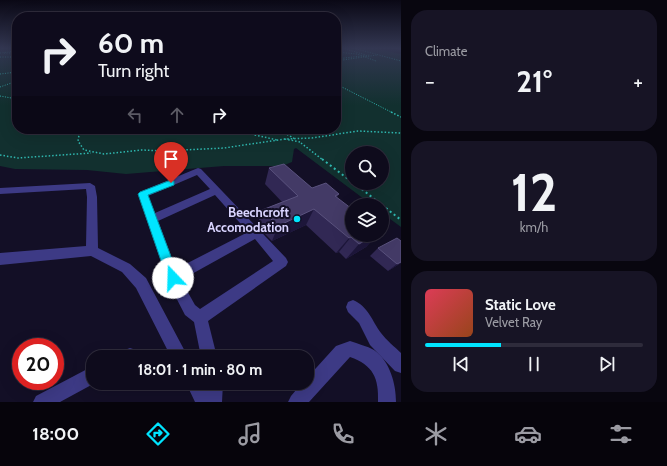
<!DOCTYPE html>
<meta charset="utf-8">
<style>
body{margin:0;font-family:Cabin,sans-serif;background:#171425;color:#f1f3f6;height:100vh;display:flex;flex-direction:column;font-size:15px;white-space:nowrap}
*{box-sizing:border-box;margin:0}
p{font-size:13px;color:#9b9ba3}
.icon{flex:none;width:22px;height:22px;fill:none;stroke:currentColor;stroke-width:2;stroke-linecap:round;stroke-linejoin:round}
.map{position:relative;flex:1;overflow:hidden}
.panel{display:flex;flex-direction:column;gap:10px;padding:10px;background:#08060f;width:266px}
.panel>*{flex:none}
.banner{position:absolute;left:12px;top:12px;width:329px;height:122px;border-radius:16px;box-shadow:0 4px 16px #0002,0 0 0 1px #2e2b3b;background:#0e0b1c;color:#f1f3f6;overflow:hidden}
.fabs{position:absolute;left:345px;top:146px;display:grid;gap:8px}
.fabs a{display:grid;place-items:center;width:44px;height:44px;border-radius:50%;background:#0e0b1c;box-shadow:0 4px 16px #0002,0 0 0 1px #2e2b3b;font-size:20px}
.speed{position:absolute;left:12px;top:338px;display:flex;gap:8px;font-size:20px;font-weight:700;text-align:center}
.speed>*{display:grid;place-content:center;width:52px;height:52px;border-radius:50%;background:#0e0b1c;box-shadow:0 4px 16px #0002,0 0 0 1px #2e2b3b;line-height:1}
.speed .limit{border:6px solid #d22;background:#fff;color:#111}
.pin{position:absolute;display:grid;place-items:center;width:34px;height:34px;color:#fff;margin:-41px -17px;border-radius:50% 50% 50% 0;rotate:-45deg;box-shadow:0 0 4px #0007}
.pin .icon{rotate:45deg}
.me{position:absolute;width:44px;margin:-22px;rotate:339deg;stroke-linejoin:round;filter:drop-shadow(0 0 3px #0008)}
.turn{display:flex;align-items:center;gap:14px;height:84px;padding:0 20px;font-size:18px}
.turn .icon{width:52px;height:52px;stroke-width:2.5}
.turn b{display:block;font-size:28px;line-height:34px}
.lanes{display:flex;align-items:center;height:38px;padding:0 20px;background:#0003;justify-content:center;gap:20px;direction:ltr}
.lanes .off{opacity:.35}
.big{font-size:30px;font-weight:800;line-height:1.1}
.panel .card{flex:1;display:flex;flex-direction:column;justify-content:center;gap:6px;min-width:0;padding:0 14px;border-radius:16px;background:#171425}
.panel .dial{align-items:center;gap:0}
.dial b{font-size:52px;line-height:1}
.song{display:flex;align-items:center;gap:12px}
.cover{width:48px;height:48px;border-radius:6px;background:linear-gradient(135deg,hsl(350 70% 55%),hsl(20 70% 35%))}
.played{height:4px;border-radius:2px;background:linear-gradient(90deg,#00e5ff 35%,#2e2b3b 35%)}
.keys{display:flex;justify-content:space-around;direction:ltr}
.heat{display:flex;justify-content:space-between;align-items:center;font-size:22px;direction:ltr}
.trip{position:absolute;left:86px;top:350px;width:228px;height:40px;border-radius:16px;background:#0e0b1c;box-shadow:0 4px 16px #0002,0 0 0 1px #2e2b3b;font-weight:800;line-height:40px;text-align:center}
.tabs{display:flex;height:64px;justify-content:space-around;align-items:center;background:#06040b;color:#9b9ba3}
.tabs .icon{width:28px;height:28px}
.tabs .selected{color:#00e5ff}
.tabs b{font-size:18px;color:#f1f3f6}
main{display:flex;flex:1;min-height:0}
.map>svg:first-child{display:block}
</style>
<main>
<div class="map">
<svg width="401" height="402" viewBox="0 0 401 402">
<rect width="100%" height="100%" fill="#130f26"/>
<path fill="#12302f" fill-rule="evenodd" d="M0 48H17V129H336V48H373L401 54V227L382 213V205H372L296 148 294 149 292 162 282 166H224L126 174 87 170 15 169 0 166ZM352 153H382V183H352Z"/>
<g fill="none" stroke-linecap="round" stroke-linejoin="round">
<g stroke="#2fb8b0" stroke-width="1" stroke-dasharray="1 1.5" stroke-linecap="butt">
<path d="M342 48 366 55"/>
<path d="M353 48 401 61"/>
<path d="M336 52 357 54 376 61"/>
<path d="M0 53 17 51"/>
<path d="M4 53H17"/>
<path d="M0 57H17"/>
<path d="M336 59 370 55"/>
<path d="M336 61 377 55"/>
<path d="M0 74 17 72"/>
<path d="M336 84 393 113"/>
<path d="M0 87 17 81"/>
<path d="M0 96 17 99"/>
</g>
<g stroke="#2fb8b0" stroke-width="1.5" stroke-dasharray="1.5 2" stroke-linecap="butt">
<path d="M391 112 401 117"/>
<path d="M80 129 78 141 84 150 104 154 142 150 163 151 224 148 285 139"/>
<path d="M242 129 255 135 277 140"/>
<path d="M278 129 295 139"/>
<path d="M300 142 285 139 312 138 358 131 401 133"/>
<path d="M301 143 323 160"/>
<path d="M0 155 18 158 91 153"/>
</g>
<g stroke="#2fb8b0" stroke-width="2" stroke-dasharray="2 3" stroke-linecap="butt">
<path d="M322 159 352 182"/>
<path d="M354 183 382 205"/>
<path d="M382 205 401 220"/>
</g>
<g fill="#3d3a85" fill-rule="evenodd">
<path d="M198 168 201 169 286 258 288 262 286 266 208 321 217 357H201L194 322 185 315 168 282 138 194 140 192ZM197 175 210 189 155 213 148 196ZM215 195 248 232 176 269 158 221ZM255 239 273 261 200 309 195 305 181 280Z"/>
<path d="M90 183 95 186 97 197 98 248 130 264 146 278 188 357H171L136 288 122 272 91 256 0 265V253L86 246 87 197 86 189 0 194V188Z"/>
<path d="M353 300C368 306 372 321 381 333 386 340 395 347 401 353V373L395 371 370 345 359 323 348 312 346 307 348 302Z"/>
<path d="M350 341C358 344 367 346 374 350 390 361 396 384 396 402H378C379 378 373 365 350 357L309 402H288L291 396 302 383H307V378L336 346Z"/>
<path d="M130 348 136 350 138 357H120L122 351Z"/>
<path d="M93 366V383H95L60 402H33L36 396Z"/>
<path d="M186 383H205V384V383H223L222 402H195Z"/>
</g>
</g>
<g fill="#312854">
<path d="M391 48H401V50Z"/>
<path d="M269 168 312 188 339 194 337 197 352 235H377L366 247 346 259 339 252 336 253 306 225 272 241 257 226 262 210 282 202 265 184Z"/>
<path d="M401 241V263L388 271 370 256 378 248Z"/>
</g>
<g fill="#1d163a">
<path d="M314 209 306 225 272 241 278 226Z"/>
<path d="M375 235H377L366 247 346 259 359 244Z"/>
<path d="M351 237 339 252 336 253 349 238Z"/>
<path d="M401 262V263L388 271 397 264Z"/>
</g>
<g fill="#433a66" stroke="#5a527e">
<path d="M284 164 312 188 326 183 339 194 335 196 352 209V235H375L359 244 351 237 349 238 314 209 278 226 262 210 298 196 269 168Z"/>
<path d="M397 238 401 241V262L397 264 378 248Z"/>
</g>
<linearGradient id="sky" x2="0" y2="1"><stop stop-color="#0a0815"/><stop offset="0.46" stop-color="#333752"/><stop offset="1" stop-color="#333752" stop-opacity="0"/></linearGradient>
<rect width="401" height="105" fill="url(#sky)"/>
<path fill="#00e5ff" stroke="#0095a6" d="M171 180 174 181V185L148 195 179 278 177 282 173 283 169 282 167 278 138 194 140 192Z"/>
<circle fill="#00e5ff" stroke="#130f26" stroke-width="1.5" cx="297" cy="219" r="4"/>
<g text-anchor="middle" dominant-baseline="central" stroke-width="4" stroke-linejoin="round" paint-order="stroke">
<g font-size="13" font-weight="bold" fill="#d9d4ff" stroke="#130f26" text-anchor="end">
<text x="289" y="212">Beechcroft<tspan x="289" dy="15">Accomodation</tspan></text>
</g>
</g>
</svg>
<div class="fabs">
<a><svg class="icon" aria-label="search" viewBox="0 0 24 24"><circle cx="10" cy="10" r="6"/><path d="M15 15l6 6"/></svg></a>
<a><svg class="icon" aria-label="layers" viewBox="0 0 24 24"><path d="M12 4l9 5-9 5-9-5zM3 14l9 5 9-5"/></svg></a>
</div>
<div class="speed"><div class="limit">20</div></div>
<div class="pin" style="left:171px;top:183px;background:#d93025"><svg class="icon" aria-label="arrive" viewBox="0 0 24 24"><path d="M6 21V4h12l-3 4 3 4H6"/></svg></div>
<svg class="me" style="left:173px;top:278px" viewBox="-20 -20 40 40"><circle r="19" fill="#fff"/><path d="M0-13L10 11 0 6-10 11z" fill="#00e5ff"/></svg>
<div class="trip">18:01 · 1 min · 80 m</div>
<div class="banner">
<div class="turn"><svg class="icon" aria-label="right" viewBox="0 0 24 24"><path d="M7 20v-9h11M14 6l5 5-5 5"/></svg><div><b>60 m</b>Turn right</div></div>
<div class="lanes"><svg class="icon off" aria-label="left" viewBox="0 0 24 24"><path d="M17 20v-9H6M10 6l-5 5 5 5"/></svg><svg class="icon off" aria-label="ahead" viewBox="0 0 24 24"><path d="M12 20V5M6 11l6-6 6 6"/></svg><svg class="icon" aria-label="right" viewBox="0 0 24 24"><path d="M7 20v-9h11M14 6l5 5-5 5"/></svg></div>
</div>
</div>
<section class="panel">
<div class="card"><p>Climate</p>
<div class="heat"><a>−</a><b class="big">21°</b><a>+</a></div>
</div>
<div class="card dial"><b>12</b><p>km/h</p></div>
<div class="card">
<div class="song"><i class="cover"></i><div><b>Static Love</b><p>Velvet Ray</p></div></div>
<div class="played"></div>
<div class="keys"><svg class="icon" aria-label="previous" viewBox="0 0 24 24"><path d="M18 5L8 12l10 7zM5 5v14"/></svg><svg class="icon" aria-label="pause" viewBox="0 0 24 24"><path d="M8 5v14M16 5v14"/></svg><svg class="icon" aria-label="next" viewBox="0 0 24 24"><path d="M6 5l10 7-10 7zM19 5v14"/></svg></div>
</div>
</section>
</main>
<nav class="tabs">
<b>18:00</b>
<svg class="icon selected" aria-label="directions" viewBox="0 0 24 24"><path d="M12 3l9 9-9 9-9-9zM9 14v-3h6M13 9l2 2-2 2"/></svg>
<svg class="icon" aria-label="music" viewBox="0 0 24 24"><path d="M9 18V5l10-2v13"/><circle cx="6" cy="18" r="3"/><circle cx="16" cy="16" r="3"/></svg>
<svg class="icon" aria-label="phone" viewBox="0 0 24 24"><path d="M5 4h4l2 5-3 2q2 4 5 5l2-3 5 2v4C11 20 4 13 5 4z"/></svg>
<svg class="icon" aria-label="climate" viewBox="0 0 24 24"><path d="M12 3v18M4 7l16 10M4 17L20 7"/></svg>
<svg class="icon" aria-label="car" viewBox="0 0 24 24"><path d="M5 17H2v-5l4-1 3-4h7l3 4 3 1v5h-3M9 17h6M6 11h13"/><circle cx="7" cy="17" r="2"/><circle cx="17" cy="17" r="2"/></svg>
<svg class="icon" aria-label="filters" viewBox="0 0 24 24"><path d="M4 7h16M4 17h16"/><circle cx="9" cy="7" r="2"/><circle cx="15" cy="17" r="2"/></svg>
</nav>
